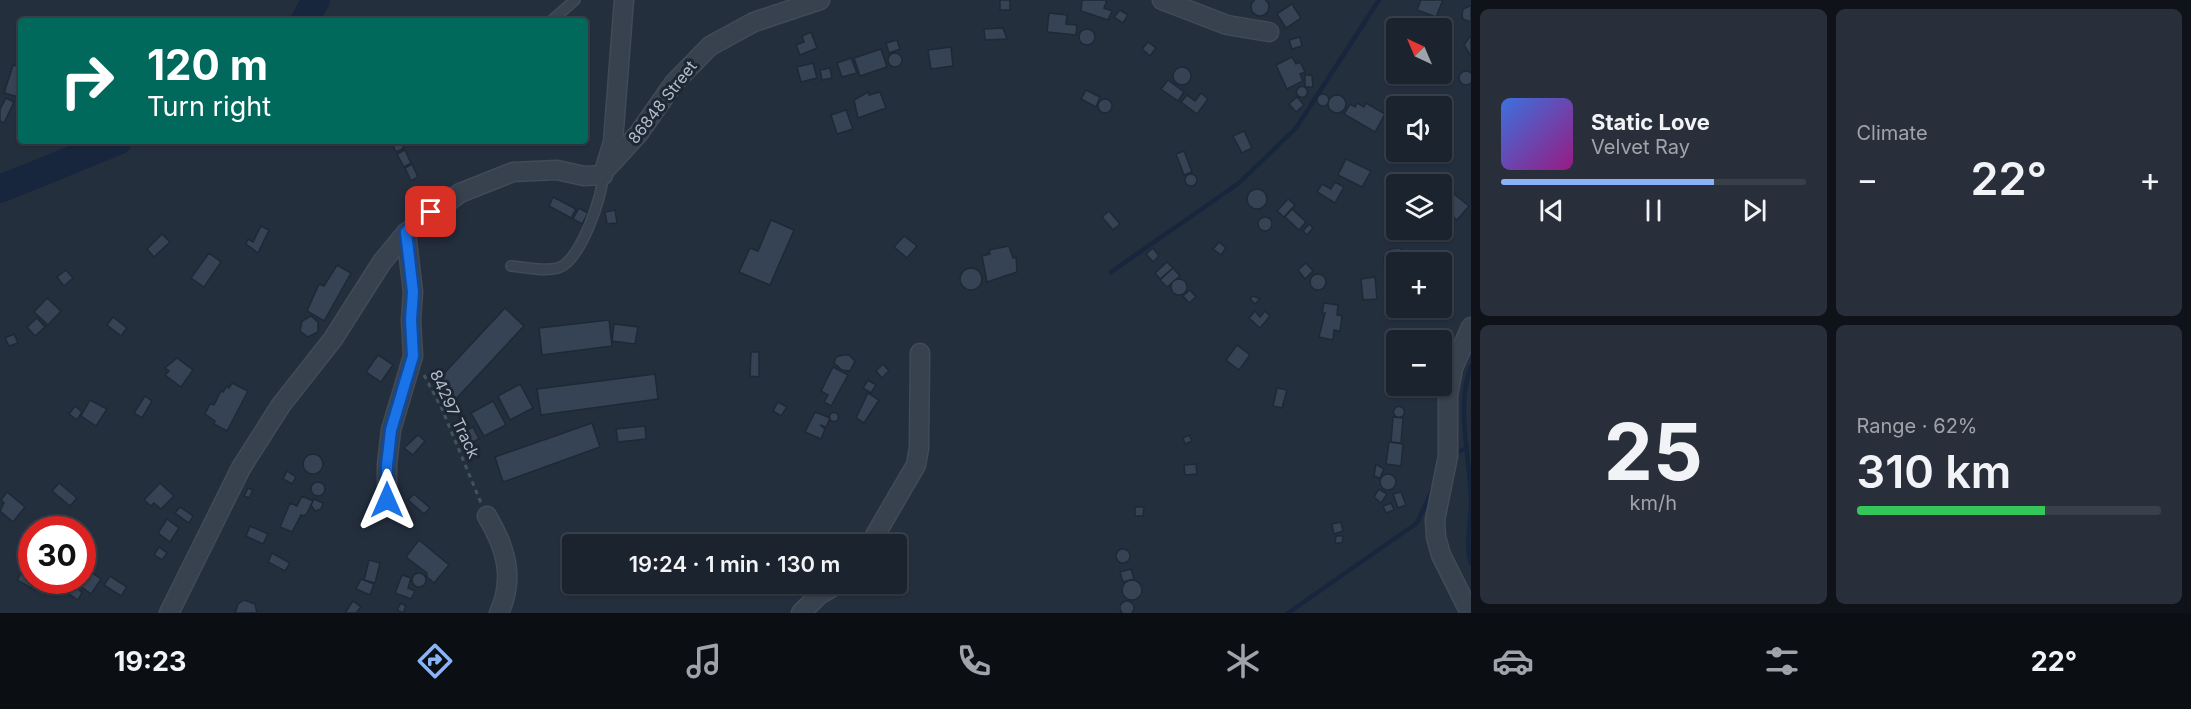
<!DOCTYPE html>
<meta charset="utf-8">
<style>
body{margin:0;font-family:Inter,sans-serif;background:#282f3a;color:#f1f3f6;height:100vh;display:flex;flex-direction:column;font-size:22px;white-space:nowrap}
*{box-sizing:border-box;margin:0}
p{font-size:20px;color:#a0a4aa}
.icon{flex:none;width:33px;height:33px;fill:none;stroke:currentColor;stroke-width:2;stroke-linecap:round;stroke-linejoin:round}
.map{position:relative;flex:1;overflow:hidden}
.side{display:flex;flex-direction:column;gap:9px;padding:9px;background:#0f1319;width:720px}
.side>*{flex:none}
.hud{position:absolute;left:18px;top:18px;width:570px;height:126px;border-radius:6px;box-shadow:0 2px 4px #0004,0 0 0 2px #39404a;background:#00695c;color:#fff;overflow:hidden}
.needle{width:39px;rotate:316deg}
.fabs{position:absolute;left:1386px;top:18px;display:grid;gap:12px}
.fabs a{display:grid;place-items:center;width:66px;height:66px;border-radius:6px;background:#1b232e;box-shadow:0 2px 4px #0004,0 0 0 2px #39404a;font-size:30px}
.speed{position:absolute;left:18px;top:516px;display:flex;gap:12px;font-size:30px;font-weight:700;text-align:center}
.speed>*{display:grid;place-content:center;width:78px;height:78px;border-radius:50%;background:#1b232e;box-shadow:0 2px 4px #0004,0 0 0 2px #39404a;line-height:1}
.speed .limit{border:9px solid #d22;background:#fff;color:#111}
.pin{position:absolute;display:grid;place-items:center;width:51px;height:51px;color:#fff;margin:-26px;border-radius:12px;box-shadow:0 3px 9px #0006}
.me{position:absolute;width:66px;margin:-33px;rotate:0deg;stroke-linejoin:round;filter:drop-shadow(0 0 4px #0008)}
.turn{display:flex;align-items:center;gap:21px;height:126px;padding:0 30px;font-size:27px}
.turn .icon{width:78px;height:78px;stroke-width:2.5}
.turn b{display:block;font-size:42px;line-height:51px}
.big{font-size:45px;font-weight:600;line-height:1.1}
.side .tile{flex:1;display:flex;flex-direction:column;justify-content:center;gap:9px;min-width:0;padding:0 21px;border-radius:9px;background:#282f3a}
.side .dial{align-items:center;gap:0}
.dial b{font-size:78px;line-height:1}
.song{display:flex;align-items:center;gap:18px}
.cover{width:72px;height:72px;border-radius:9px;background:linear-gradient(135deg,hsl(220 70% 55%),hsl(310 70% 35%))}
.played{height:6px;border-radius:3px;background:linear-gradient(90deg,#8ab4f8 70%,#39404a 70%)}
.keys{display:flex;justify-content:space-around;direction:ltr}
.heat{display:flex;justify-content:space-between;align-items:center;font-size:33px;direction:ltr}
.charge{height:9px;border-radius:4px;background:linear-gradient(90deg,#34c759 62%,#39404a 0)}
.side .tiles{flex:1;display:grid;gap:9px;grid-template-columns:repeat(2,1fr)}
.trip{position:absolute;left:562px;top:534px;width:345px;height:60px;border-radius:6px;background:#1b232e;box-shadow:0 2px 4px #0004,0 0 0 2px #39404a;font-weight:600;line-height:60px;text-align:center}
.dock{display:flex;height:96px;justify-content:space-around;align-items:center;background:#0b0e12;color:#a0a4aa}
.dock .icon{width:42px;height:42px}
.dock .on{color:#8ab4f8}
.dock b{font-size:27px;color:#f1f3f6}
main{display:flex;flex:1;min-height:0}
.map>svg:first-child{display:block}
</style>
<main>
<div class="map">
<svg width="1471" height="613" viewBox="0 0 1471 613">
<rect width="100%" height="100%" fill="#242f3e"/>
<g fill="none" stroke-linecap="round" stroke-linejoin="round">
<g stroke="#17263c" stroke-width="4.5">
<path d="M1111 272 1239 183 1296 128 1379 0"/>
<path d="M1471 366C1455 408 1471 459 1471 503 1471 521 1465 546 1471 563"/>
<path d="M1453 454 1467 448"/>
<path d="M1288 613 1417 523 1434 486"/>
</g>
<g stroke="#17263c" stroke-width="28">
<path d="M304 21 316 0"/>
<path d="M0 189 118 141"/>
</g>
</g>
<g fill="#364354" stroke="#1f2835" stroke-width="1.5">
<circle cx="1260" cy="7" r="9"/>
<rect x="1000" y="0" width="10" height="10"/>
<path d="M1082 0H1107L1104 8 1112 11 1108 20 1081 11Z"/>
<path d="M1421 0H1443L1436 17 1417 10Z"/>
<path d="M1292 4 1301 18 1286 28 1277 14Z"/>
<path d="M1470 6H1471V22L1463 19 1462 15 1463 9Z"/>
<path d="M1120 10 1128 15 1123 23 1114 17Z"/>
<path d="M1049 13 1067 15 1066 24 1077 25 1076 35 1047 32Z"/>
<circle cx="1446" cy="31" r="5.5"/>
<path d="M1003 28 1007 39 985 40 984 29Z"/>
<circle cx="1087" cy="37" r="8"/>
<path d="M811 32 817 48 800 55 796 45 804 42 802 36Z"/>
<path d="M1471 35V56L1464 45Z"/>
<path d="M1300 37 1302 46 1292 49 1289 40Z"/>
<path d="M897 40 900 49 889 53 886 43Z"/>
<path d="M1148 42 1156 48 1150 56 1142 49Z"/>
<path d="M951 47 953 66 931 69 928 50Z"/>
<path d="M881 49 887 67 860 76 854 58Z"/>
<circle cx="895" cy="60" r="7"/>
<path d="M1292 57 1296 64 1300 62 1305 72 1300 74 1303 81 1287 89 1276 65Z"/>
<path d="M851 58 857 73 842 77 837 63Z"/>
<path d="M813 63 817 78 801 82 797 67Z"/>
<path d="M13 65 21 67 18 86 21 89 19 96H15L4 93Z"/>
<circle cx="1182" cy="76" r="9"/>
<path d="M830 68 832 78 822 80 820 70Z"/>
<circle cx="1466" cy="78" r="7"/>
<path d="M1305 75H1312L1313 87H1305Z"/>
<path d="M1168 80 1184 92 1178 101 1161 89Z"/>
<circle cx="1302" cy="92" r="5.5"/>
<path d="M1086 90 1100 97 1096 107 1081 99Z"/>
<path d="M868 92 869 95 880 92 886 108 858 118 854 100Z"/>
<path d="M1201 93 1208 99 1197 114 1181 102 1187 95 1195 101Z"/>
<circle cx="1323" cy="100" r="6"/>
<circle cx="1337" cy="104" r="9"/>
<path d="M1297 97 1304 105 1296 112 1289 104Z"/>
<path d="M6 98 14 102 4 123 0 121V109Z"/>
<circle cx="1105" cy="106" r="7"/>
<path d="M1357 103 1364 107 1366 103 1385 114 1375 132 1344 114 1350 104 1355 107Z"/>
<path d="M846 110 853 129 837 134 831 115Z"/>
<path d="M1244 131 1252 148 1242 153 1233 136Z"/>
<path d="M391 141H400L404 148 396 152Z"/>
<path d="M405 150 411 163 404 167 397 154Z"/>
<path d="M1184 151 1192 172 1184 175 1176 154Z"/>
<path d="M1346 159 1371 171 1362 187 1338 175Z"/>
<path d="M412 164 418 177 411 181 405 168Z"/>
<circle cx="1191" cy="180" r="6"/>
<path d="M1335 182 1344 187 1335 203 1317 192 1322 184 1331 189Z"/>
<circle cx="1257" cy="199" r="10"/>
<path d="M1396 191V211L1387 203 1389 196Z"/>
<path d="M1450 191 1469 206 1457 220 1442 208Z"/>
<path d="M553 197 576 209 571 218 549 206Z"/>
<path d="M1288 199 1295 205 1284 217 1277 211Z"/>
<path d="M579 208 588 213 582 224 573 219Z"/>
<path d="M1292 209 1306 222 1299 230 1285 217Z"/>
<path d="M615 210 617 223 607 224 605 212Z"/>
<path d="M1109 211 1120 224 1113 230 1102 217Z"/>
<circle cx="1265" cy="224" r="7"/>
<path d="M771 220 794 230 770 285 739 272 750 248 758 251Z"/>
<path d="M1309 224 1313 228 1307 235 1303 231Z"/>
<path d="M261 226 269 230 258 253 246 244 248 239 253 242Z"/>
<path d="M162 234 170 242 154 257 147 249Z"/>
<path d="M904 236 917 246 907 258 894 247Z"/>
<path d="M1219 242 1226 248 1221 255 1213 249Z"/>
<path d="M1009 246 1013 258 1016 257 1017 272 987 282 982 256 990 254 989 250Z"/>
<path d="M1153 248 1159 256 1153 262 1146 254Z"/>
<path d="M1401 248V262L1384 265V256H1391L1390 249Z"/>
<path d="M209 253 221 262 204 287 191 278Z"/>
<path d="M1167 262 1173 268 1160 279 1155 273Z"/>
<path d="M1306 263 1313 271 1305 279 1298 270Z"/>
<path d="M337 265 351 273 324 321 307 311 319 284 324 286Z"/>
<path d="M1173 268 1180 276 1167 287 1160 280Z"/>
<circle cx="971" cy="279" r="11"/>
<path d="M66 270 73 278 64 286 57 277Z"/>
<circle cx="1318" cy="282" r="8"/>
<path d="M1375 277 1377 299 1363 300 1361 279Z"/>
<circle cx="1179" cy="287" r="8"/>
<path d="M1190 290 1196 297 1189 303 1183 296Z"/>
<path d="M1253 296 1260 299 1255 304 1250 299Z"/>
<path d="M47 298 61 311 48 325 34 312Z"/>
<path d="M1324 303 1338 305 1337 315 1342 316 1340 331 1334 330 1333 340 1319 337 1325 313H1322Z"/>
<path d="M505 308 524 326 454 401 435 383Z"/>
<path d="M1255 311 1260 317 1265 311 1270 316 1260 328 1249 318Z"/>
<path d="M311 316 318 322V332L308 337 300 331 302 321Z"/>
<path d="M113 317 127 328 121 336 107 325Z"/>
<path d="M37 318 45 327 35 336 27 327Z"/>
<path d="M609 320 612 346 542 355 539 328Z"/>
<path d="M614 324 638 327 635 344 612 341Z"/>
<path d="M14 334 18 343 9 346 5 338Z"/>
<path d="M1237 345 1250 355 1239 370 1226 360Z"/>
<path d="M751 352H759V377L750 376Z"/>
<path d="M378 355 393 365 381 382 366 372Z"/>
<path d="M843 355H849L855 361 850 371 842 370 834 363 836 357Z"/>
<path d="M177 358 193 370 181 387 165 375 169 371 165 368Z"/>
<path d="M883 364 889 371 882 378 876 371Z"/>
<path d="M833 367 848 375 831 406 824 402 828 395 821 391Z"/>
<path d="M655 374 658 399 541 415 537 389Z"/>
<path d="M868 380 876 385 871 393 863 388Z"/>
<path d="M232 383 248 391 227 431 214 424 215 421 205 414 210 404 214 405 221 391 223 392 227 386 229 388Z"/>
<path d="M520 384 533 408 510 420 498 396Z"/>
<path d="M1277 388 1287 390 1282 408 1273 406Z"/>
<path d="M868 393 879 400 864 423 856 418Z"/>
<path d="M145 396 152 401 142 418 134 413Z"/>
<path d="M90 400 107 409 96 426 81 416Z"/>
<path d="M493 401 506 425 484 436 471 413Z"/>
<path d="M778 402 787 407 781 416 773 411Z"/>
<path d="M75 406 82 412 77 420 69 414Z"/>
<circle cx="1399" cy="412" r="5.5"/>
<path d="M815 412 830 418 826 427 820 425 825 429 821 439 805 432Z"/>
<circle cx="834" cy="417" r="4.5"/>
<path d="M1393 417 1403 418 1401 443 1391 442Z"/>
<path d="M592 423 600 447 503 482 495 457Z"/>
<path d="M645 426 646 439 618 442 616 429Z"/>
<path d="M473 427 479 439 467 445 461 433Z"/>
<path d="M418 435 425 441 413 455 404 448Z"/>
<path d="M1189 435 1192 441 1185 444 1183 438Z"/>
<path d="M1389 442 1403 444 1401 466 1386 464Z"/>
<circle cx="313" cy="464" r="10"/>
<path d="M1196 464 1197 474 1185 475 1184 465Z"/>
<path d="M1376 464 1384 469 1380 478 1374 476Z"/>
<path d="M287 471 296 477 292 484 283 479Z"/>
<circle cx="1388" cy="482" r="8"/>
<circle cx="318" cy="489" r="7"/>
<path d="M59 483 77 498 70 506 52 491Z"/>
<path d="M160 483 174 496 161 509 154 503 151 506 144 500Z"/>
<path d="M248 488 253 490 249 498 244 496Z"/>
<path d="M1379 489 1387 494 1381 503 1374 497Z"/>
<path d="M7 492 25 507 13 522 0 511 4 503 1 500Z"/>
<path d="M1401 492 1406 505 1398 508 1393 494Z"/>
<path d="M414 494 430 508 424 514 408 500Z"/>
<path d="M302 496 313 501 307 513 304 516 301 515 292 532 280 527 290 503 297 506Z"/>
<path d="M314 499 323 503 321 509 315 511 311 505Z"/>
<path d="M1391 503 1394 510 1386 513 1383 506Z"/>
<path d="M180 507 193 516 189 523 175 513Z"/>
<path d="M1135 507H1144L1143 516H1135Z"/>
<path d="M167 519 179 528 170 542 158 533Z"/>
<path d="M1341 522 1343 531 1334 534 1332 524Z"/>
<path d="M250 526 268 534 263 544 246 536Z"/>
<path d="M622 534 630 544H603L610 539 613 542Z"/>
<path d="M1336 536H1343L1342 543H1335Z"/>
<path d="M419 540 449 565 434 583 427 577V573L406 557Z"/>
<path d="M159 547 167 553 162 560 154 555Z"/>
<circle cx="1123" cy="556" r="7"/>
<path d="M272 553 290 563 285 571 268 562Z"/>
<path d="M24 560 32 562V580H41L35 590 17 580 23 570 19 568Z"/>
<path d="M369 560 380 563 375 583 364 580Z"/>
<path d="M1131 569 1134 579 1123 582 1120 572Z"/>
<path d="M91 572 101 579 91 594 80 586Z"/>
<circle cx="419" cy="580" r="7"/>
<path d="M402 575 411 578 408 588 415 591 411 599 395 593Z"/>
<path d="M110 576 127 587 121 596 104 585Z"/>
<path d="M361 579 374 584 370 595 356 589Z"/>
<circle cx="1132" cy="590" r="10"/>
<path d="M73 586 82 592 78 600 69 594Z"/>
<path d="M244 600 255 604 257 613H235L238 604Z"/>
<path d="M353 601 361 607 356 613H345Z"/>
<circle cx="1127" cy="608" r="7"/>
<path d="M401 603 406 606 403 613 397 610Z"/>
</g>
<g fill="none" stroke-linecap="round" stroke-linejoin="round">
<defs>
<g id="service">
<path d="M551 21 575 0"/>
<path d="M511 266C525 267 544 272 558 268 580 262 603 196 603 175"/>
</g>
<g id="minor">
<path d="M1162 0 1227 25 1269 32"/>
<path d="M608 167 639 133 674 83 710 46 754 22 820 0"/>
<path d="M387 500V465L391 430 413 356 411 320 413 292 406 233"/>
<path d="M487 516C506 548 515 578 499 613"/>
<path d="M870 544 916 465 919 448 920 353"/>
<path d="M169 613 241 468 281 405 333 339 382 262 406 233 460 193 513 172 557 170 584 176 603 175 613 142 624 0"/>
<path d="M801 613 819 595 838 584"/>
<path d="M1470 613 1441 555 1436 537 1435 520 1448 456V395L1453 368 1471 327"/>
</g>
</defs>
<use href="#service" stroke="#414a57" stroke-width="12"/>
<use href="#minor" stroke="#414a57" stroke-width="21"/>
<path stroke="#3f5557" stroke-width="3" stroke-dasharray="4.5 4.5" stroke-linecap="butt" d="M424 375 442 409 481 503"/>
<use href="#service" stroke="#38414e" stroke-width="9"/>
<use href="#minor" stroke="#38414e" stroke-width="18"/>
</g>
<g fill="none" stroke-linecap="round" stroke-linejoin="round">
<defs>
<path id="route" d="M387 500V465L391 430 413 356 411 320 413 292 406 232 431 212"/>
</defs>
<use href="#route" stroke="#114b97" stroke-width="15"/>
<use href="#route" stroke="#1a73e8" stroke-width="10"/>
</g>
<g text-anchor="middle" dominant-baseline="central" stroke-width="6" stroke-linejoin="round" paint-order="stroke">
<g font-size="16" fill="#b4bcc9" stroke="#1d2633">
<text transform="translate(662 102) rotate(-52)">86848 Street</text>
<text transform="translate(455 414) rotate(65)">84297 Track</text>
</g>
</g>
</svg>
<div class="fabs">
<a><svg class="needle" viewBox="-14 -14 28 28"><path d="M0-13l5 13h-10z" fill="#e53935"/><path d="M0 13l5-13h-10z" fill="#a0a4aa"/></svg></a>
<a><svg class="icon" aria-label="sound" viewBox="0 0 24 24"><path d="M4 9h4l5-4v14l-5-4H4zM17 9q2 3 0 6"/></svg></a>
<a><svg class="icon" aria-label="layers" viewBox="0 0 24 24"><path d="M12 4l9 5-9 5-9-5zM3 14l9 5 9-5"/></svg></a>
<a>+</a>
<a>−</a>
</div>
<div class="speed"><div class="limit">30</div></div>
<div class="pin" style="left:431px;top:212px;background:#d93025"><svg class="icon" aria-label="arrive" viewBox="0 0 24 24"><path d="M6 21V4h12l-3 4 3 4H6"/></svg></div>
<svg class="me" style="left:387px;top:500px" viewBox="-20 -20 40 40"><path d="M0-17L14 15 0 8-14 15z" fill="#1a73e8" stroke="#fff" stroke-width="4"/></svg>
<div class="trip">19:24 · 1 min · 130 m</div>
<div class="hud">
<div class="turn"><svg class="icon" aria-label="right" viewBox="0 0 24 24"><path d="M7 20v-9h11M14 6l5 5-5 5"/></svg><div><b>120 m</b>Turn right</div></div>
</div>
</div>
<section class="side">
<div class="tiles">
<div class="tile">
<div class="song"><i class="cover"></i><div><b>Static Love</b><p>Velvet Ray</p></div></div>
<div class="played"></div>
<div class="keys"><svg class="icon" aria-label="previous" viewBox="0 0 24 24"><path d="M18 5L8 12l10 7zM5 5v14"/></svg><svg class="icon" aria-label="pause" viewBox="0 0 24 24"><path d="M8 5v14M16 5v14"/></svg><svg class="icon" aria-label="next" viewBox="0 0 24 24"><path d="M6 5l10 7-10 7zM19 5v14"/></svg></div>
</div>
<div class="tile"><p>Climate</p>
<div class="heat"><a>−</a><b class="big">22°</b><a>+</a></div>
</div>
<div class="tile dial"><b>25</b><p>km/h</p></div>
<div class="tile"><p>Range · 62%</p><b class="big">310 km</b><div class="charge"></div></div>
</div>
</section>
</main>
<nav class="dock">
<b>19:23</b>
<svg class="icon on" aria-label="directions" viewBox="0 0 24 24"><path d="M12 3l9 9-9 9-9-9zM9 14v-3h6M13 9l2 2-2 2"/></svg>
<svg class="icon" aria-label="music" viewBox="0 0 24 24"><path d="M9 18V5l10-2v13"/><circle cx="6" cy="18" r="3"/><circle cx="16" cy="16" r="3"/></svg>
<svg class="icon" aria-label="phone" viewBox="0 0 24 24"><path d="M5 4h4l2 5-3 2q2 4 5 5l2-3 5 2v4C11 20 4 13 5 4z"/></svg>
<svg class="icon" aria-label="climate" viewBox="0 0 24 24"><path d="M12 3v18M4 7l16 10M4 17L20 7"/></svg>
<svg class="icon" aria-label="car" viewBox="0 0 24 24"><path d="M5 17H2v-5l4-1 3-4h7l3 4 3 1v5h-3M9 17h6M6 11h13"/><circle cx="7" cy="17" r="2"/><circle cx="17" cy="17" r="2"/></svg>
<svg class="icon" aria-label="filters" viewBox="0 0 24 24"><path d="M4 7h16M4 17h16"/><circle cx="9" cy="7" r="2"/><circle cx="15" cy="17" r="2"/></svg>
<b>22°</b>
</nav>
